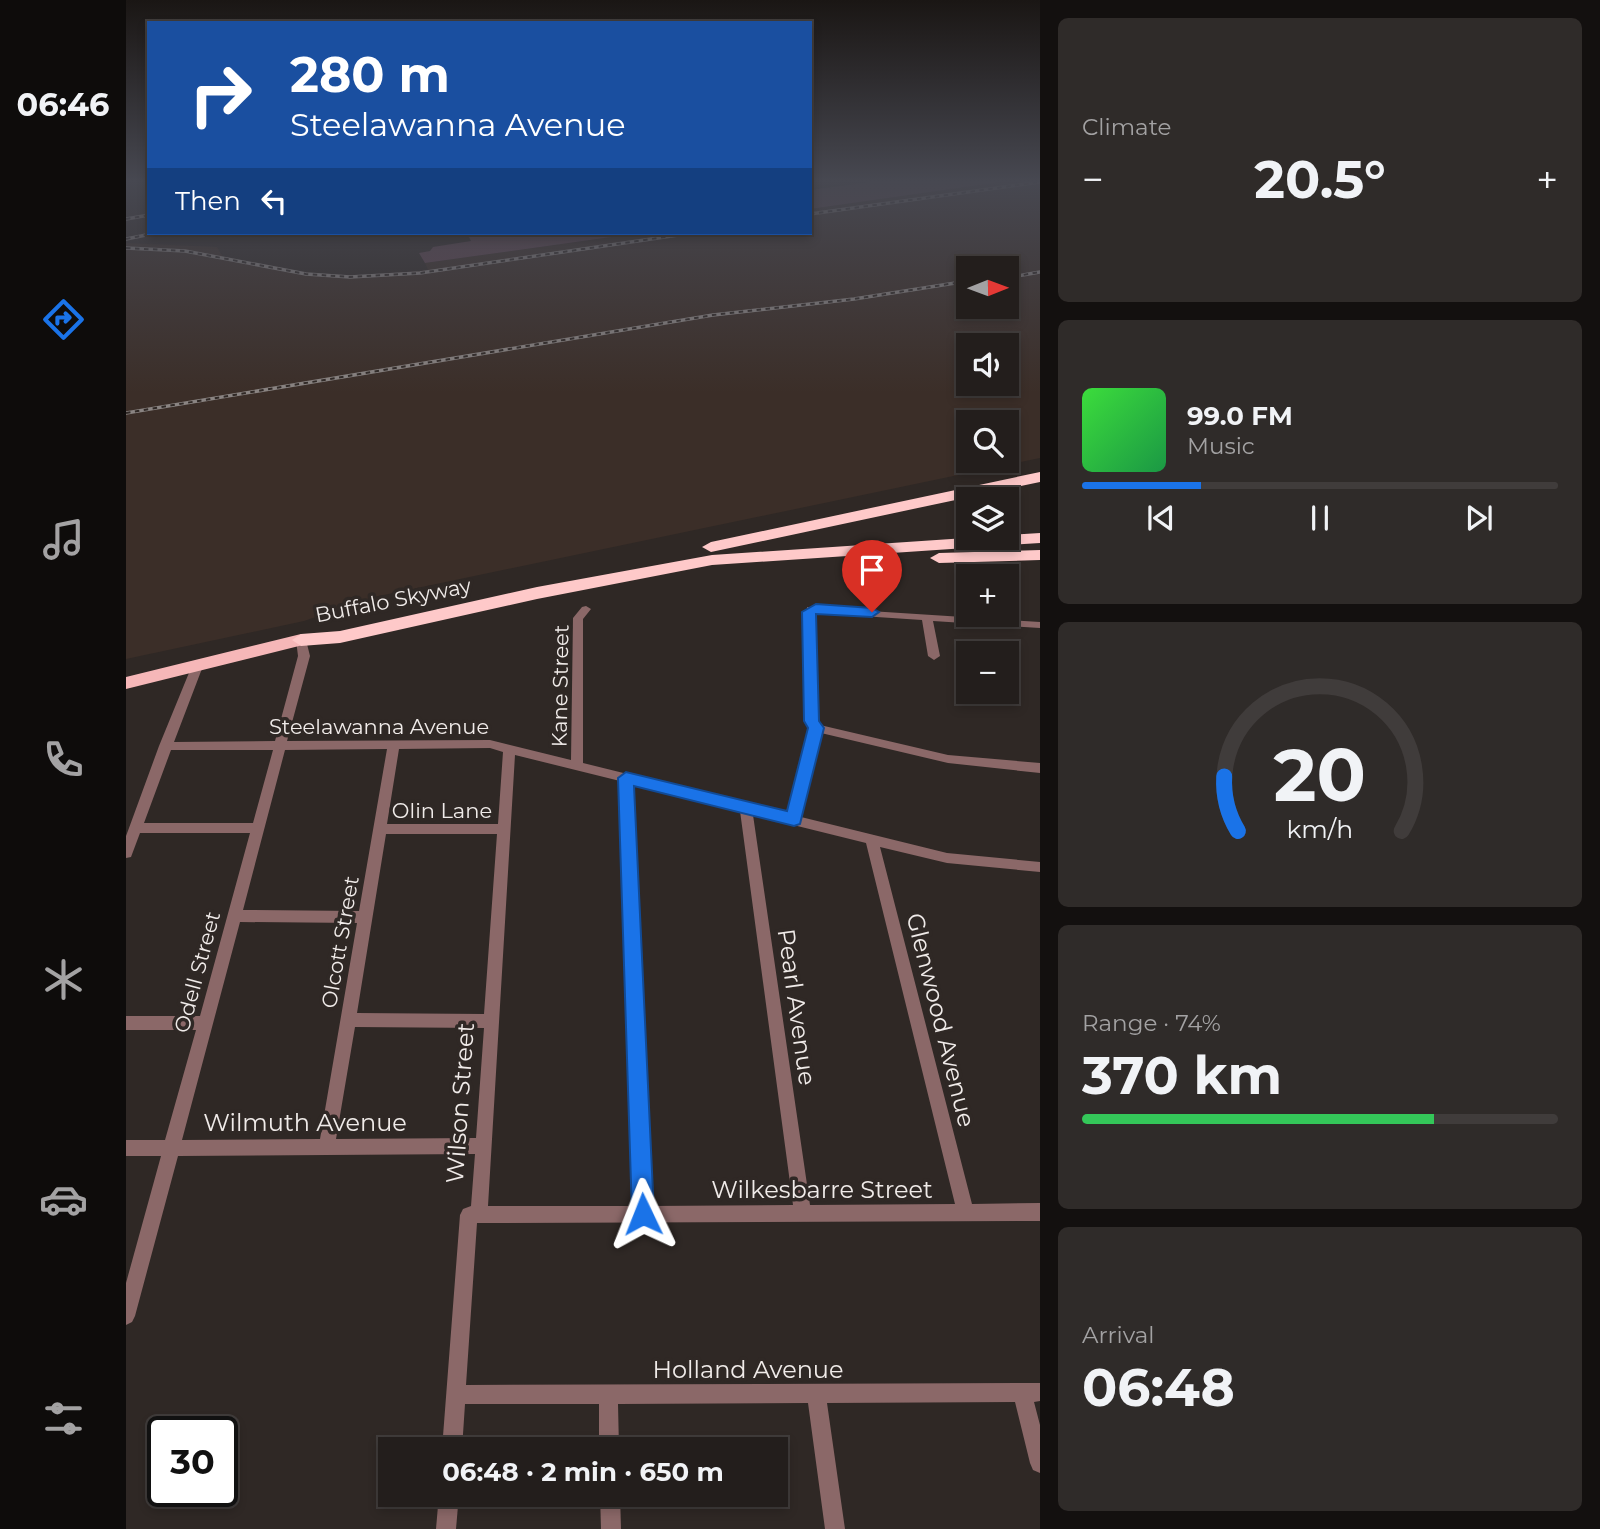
<!DOCTYPE html>
<meta charset="utf-8">
<style>
body{margin:0;font-family:Montserrat,sans-serif;background:#2f2b29;color:#f1f3f6;height:100vh;display:flex;flex-direction:column;font-size:26px;white-space:nowrap}
*{box-sizing:border-box;margin:0}
p{font-size:23px;color:#a3a2a3}
.icon{flex:none;width:38px;height:38px;fill:none;stroke:currentColor;stroke-width:2;stroke-linecap:round;stroke-linejoin:round}
.map{position:relative;flex:1;overflow:hidden}
.panel{display:flex;flex-direction:column;gap:18px;padding:18px;background:#13100f;width:560px}
.panel>*{flex:none}
.guide{position:absolute;left:21px;top:21px;width:665px;height:214px;border-radius:0px;box-shadow:0 4px 10px #0003,0 0 0 2px #403c3b;background:#1a4fa0;color:#fff;overflow:hidden}
.needle{width:46px;rotate:89deg}
.controls{position:absolute;left:830px;top:256px;display:grid;gap:14px}
.controls a{display:grid;place-items:center;width:63px;height:63px;border-radius:0px;background:#231e1c;box-shadow:0 4px 10px #0003,0 0 0 2px #403c3b;font-size:35px}
.speed{position:absolute;left:21px;top:1416px;display:flex;gap:14px;font-size:35px;font-weight:700;text-align:center}
.speed>*{display:grid;place-content:center;width:91px;height:91px;border-radius:50%;background:#231e1c;box-shadow:0 4px 10px #0003,0 0 0 2px #403c3b;line-height:1}
.speed .limit{border:4px solid #111;border-radius:10px;background:#fff;color:#111}
.pin{position:absolute;display:grid;place-items:center;width:60px;height:60px;color:#fff;margin:-72px -30px;border-radius:50% 50% 50% 0;rotate:-45deg;box-shadow:0 0 7px #0007}
.pin .icon{rotate:45deg}
.me{position:absolute;width:77px;margin:-38px;rotate:358deg;stroke-linejoin:round;filter:drop-shadow(0 0 5px #0008)}
.turn{display:flex;align-items:center;gap:24px;height:147px;padding:0 28px;font-size:32px}
.turn .icon{width:91px;height:91px;stroke-width:2.5}
.turn b{display:block;font-size:49px;line-height:60px}
.then{display:flex;align-items:center;height:66px;padding:0 28px;background:#0003;gap:14px;font-size:26px}
.big{font-size:52px;font-weight:700;line-height:1.1}
.panel .card{flex:1;display:flex;flex-direction:column;justify-content:center;gap:10px;min-width:0;padding:0 24px;border-radius:10px;background:#2f2b29}
.panel .dial{align-items:center;gap:0}
.dial svg{height:182px;overflow:visible;fill:none;stroke:#403c3b;stroke-width:7;stroke-linecap:round;text-anchor:middle}
.dial text{fill:#f1f3f6;stroke:none}
.song{display:flex;align-items:center;gap:21px}
.cover{width:84px;height:84px;border-radius:10px;background:linear-gradient(135deg,hsl(120 70% 55%),hsl(140 70% 35%))}
.played{height:7px;border-radius:4px;background:linear-gradient(90deg,#1a73e8 25%,#403c3b 25%)}
.keys{display:flex;justify-content:space-around;direction:ltr}
.heat{display:flex;justify-content:space-between;align-items:center;font-size:38px;direction:ltr}
.charge{height:10px;border-radius:5px;background:linear-gradient(90deg,#34c759 74%,#403c3b 0)}
.trip{position:absolute;left:252px;top:1437px;width:410px;height:70px;border-radius:0px;background:#231e1c;box-shadow:0 4px 10px #0003,0 0 0 2px #403c3b;font-weight:700;line-height:70px;text-align:center}
main{display:flex;flex:1;min-height:0}
.tab-bar{display:flex;flex-direction:column;width:126px;justify-content:space-around;align-items:center;background:#0e0c0b;color:#a3a2a3}
.tab-bar .icon{width:49px;height:49px}
.tab-bar .active{color:#1a73e8}
.tab-bar b{font-size:32px;color:#f1f3f6}
.map>svg:first-child{display:block}
</style>
<main>
<nav class="tab-bar">
<b>06:46</b>
<svg class="icon active" aria-label="directions" viewBox="0 0 24 24"><path d="M12 3l9 9-9 9-9-9zM9 14v-3h6M13 9l2 2-2 2"/></svg>
<svg class="icon" aria-label="music" viewBox="0 0 24 24"><path d="M9 18V5l10-2v13"/><circle cx="6" cy="18" r="3"/><circle cx="16" cy="16" r="3"/></svg>
<svg class="icon" aria-label="phone" viewBox="0 0 24 24"><path d="M5 4h4l2 5-3 2q2 4 5 5l2-3 5 2v4C11 20 4 13 5 4z"/></svg>
<svg class="icon" aria-label="climate" viewBox="0 0 24 24"><path d="M12 3v18M4 7l16 10M4 17L20 7"/></svg>
<svg class="icon" aria-label="car" viewBox="0 0 24 24"><path d="M5 17H2v-5l4-1 3-4h7l3 4 3 1v5h-3M9 17h6M6 11h13"/><circle cx="7" cy="17" r="2"/><circle cx="17" cy="17" r="2"/></svg>
<svg class="icon" aria-label="filters" viewBox="0 0 24 24"><path d="M4 7h16M4 17h16"/><circle cx="9" cy="7" r="2"/><circle cx="15" cy="17" r="2"/></svg>
</nav>
<div class="map">
<svg width="914" height="1529" viewBox="0 0 914 1529">
<rect width="100%" height="100%" fill="#2f2825"/>
<path fill="#3b2e28" fill-rule="evenodd" d="M895 179H914V458L248 597 178 621 0 659V243L91 247 97 257 178 273 224 276 254 275 302 270 299 263 514 233H684V209ZM842 268H880V306H842ZM842 345H880V383H842ZM842 422H880V460H842Z"/>
<g fill="#5f4450">
<path d="M767 179H896L684 209V190Z"/>
<path d="M372 233H514L299 263 293 253 304 251 307 247 345 241 343 237Z"/>
</g>
<g fill="none" stroke-linecap="round" stroke-linejoin="round">
<g fill="#8b6868" fill-rule="evenodd">
<path d="M460 606 465 609 457 619V763L663 814 684 728 680 721 681 607 914 622V628L807 621 814 656 808 660 802 656 796 620 690 613 692 721 694 725 822 755 914 763V773L822 763 695 733 675 817 821 853 914 862V872L821 863 754 847 846 1204 914 1203V1221L351 1223 340 1385 914 1383V1401L908 1402 914 1425V1473L907 1470 904 1463 889 1402 701 1403 719 1529H699L682 1403 492 1404 493 1449H473V1404H339L336 1449H316L334 1215 337 1209 345 1206 349 1154 52 1156 9 1316 6 1322 0 1325V1283L35 1156H0V1140H39L70 1030H0V1016H74L124 833H14L5 857 0 858V836L3 828 33 746 67 663 71 662 77 666 48 742 149 741 172 656 170 640 175 636 180 640 184 656 161 741 364 740 445 760 447 618 456 607ZM364 748 377 752 372 824H261L273 749ZM261 749 233 911 117 910 159 750ZM45 750H147L127 823H18ZM389 755 494 781 508 1206H362ZM506 784 614 811 667 1205 525 1206ZM627 815 740 843 829 1204 684 1205ZM260 834H371L358 1014 231 1013ZM114 922 231 923 194 1139 56 1140ZM229 1027 358 1028 350 1138 210 1139Z"/>
<path d="M313 1494H333L330 1529H310Z"/>
<path d="M474 1494H494L495 1529H475Z"/>
</g>
<path fill="#f6b7b8" fill-rule="evenodd" d="M175 634 181 636 184 640 181 644 0 689V677Z"/>
<g fill="#fec9c9" fill-rule="evenodd">
<path d="M914 472V482L585 552 576 547 585 542Z"/>
<path d="M914 533V543L586 565 411 599 214 643 175 646 166 640 175 634 214 631 411 587 586 555Z"/>
<path d="M914 550V560L813 563 804 558 813 553Z"/>
</g>
<defs>
<g id="rail">
<path d="M684 214 914 182"/>
<path d="M0 219 23 215"/>
<path d="M0 239 30 233"/>
<path d="M0 248 59 251 180 274 224 277 294 273 566 233"/>
<path d="M880 278 914 272"/>
<path d="M0 413 587 315 728 299 842 281"/>
</g>
</defs>
<use href="#rail" stroke="#8a8482" stroke-width="3.5"/>
<use href="#rail" stroke="#2f2825" stroke-width="2" stroke-dasharray="4.5" stroke-linecap="butt"/>
</g>
<linearGradient id="sky" x2="0" y2="1"><stop stop-color="#1a1614"/><stop offset="0.46" stop-color="#474851"/><stop offset="1" stop-color="#474851" stop-opacity="0"/></linearGradient>
<rect width="914" height="393" fill="url(#sky)"/>
<path fill="#1a73e8" stroke="#114b97" stroke-width="2" d="M690 604 746 608 753 612 746 617 690 614 693 721 698 728 674 824 668 826 508 786 528 1214 525 1222 517 1225 509 1222 506 1214 492 778 500 772 661 811 682 728 678 721 676 612Z"/>
<g text-anchor="middle" dominant-baseline="central" stroke-width="7" stroke-linejoin="round" paint-order="stroke">
<g font-size="21" fill="#f0ebe9" stroke="#2f2825">
<text transform="translate(267 600) rotate(-11)">Buffalo Skyway</text>
<text transform="translate(434 686) rotate(-89)">Kane Street</text>
<text x="253" y="726">Steelawanna Avenue</text>
<text x="316" y="810">Olin Lane</text>
<text transform="translate(214 942) rotate(-80)">Olcott Street</text>
<text transform="translate(71 972) rotate(-75)">Odell Street</text>
</g>
<g font-size="24" fill="#f0ebe9" stroke="#2f2825">
<text transform="translate(671 1007) rotate(82)">Pearl Avenue</text>
<text transform="translate(815 1020) rotate(76)">Glenwood Avenue</text>
<text transform="translate(334 1103) rotate(-86)">Wilson Street</text>
<text x="179" y="1122">Wilmuth Avenue</text>
<text x="696" y="1189">Wilkesbarre Street</text>
<text x="622" y="1369">Holland Avenue</text>
</g>
</g>
</svg>
<div class="controls">
<a><svg class="needle" viewBox="-14 -14 28 28"><path d="M0-13l5 13h-10z" fill="#e53935"/><path d="M0 13l5-13h-10z" fill="#a3a2a3"/></svg></a>
<a><svg class="icon" aria-label="sound" viewBox="0 0 24 24"><path d="M4 9h4l5-4v14l-5-4H4zM17 9q2 3 0 6"/></svg></a>
<a><svg class="icon" aria-label="search" viewBox="0 0 24 24"><circle cx="10" cy="10" r="6"/><path d="M15 15l6 6"/></svg></a>
<a><svg class="icon" aria-label="layers" viewBox="0 0 24 24"><path d="M12 4l9 5-9 5-9-5zM3 14l9 5 9-5"/></svg></a>
<a>+</a>
<a>−</a>
</div>
<div class="speed"><div class="limit">30</div></div>
<div class="pin" style="left:746px;top:612px;background:#d93025"><svg class="icon" aria-label="arrive" viewBox="0 0 24 24"><path d="M6 21V4h12l-3 4 3 4H6"/></svg></div>
<svg class="me" style="left:517px;top:1214px" viewBox="-20 -20 40 40"><path d="M0-17L14 15 0 8-14 15z" fill="#1a73e8" stroke="#fff" stroke-width="4"/></svg>
<div class="trip">06:48 · 2 min · 650 m</div>
<div class="guide">
<div class="turn"><svg class="icon" aria-label="right" viewBox="0 0 24 24"><path d="M7 20v-9h11M14 6l5 5-5 5"/></svg><div><b>280 m</b>Steelawanna Avenue</div></div>
<div class="then">Then<svg class="icon" aria-label="left" viewBox="0 0 24 24"><path d="M17 20v-9H6M10 6l-5 5 5 5"/></svg></div>
</div>
</div>
<section class="panel">
<div class="card"><p>Climate</p>
<div class="heat"><a>−</a><b class="big">20.5°</b><a>+</a></div>
</div>
<div class="card">
<div class="song"><i class="cover"></i><div><b>99.0 FM</b><p>Music</p></div></div>
<div class="played"></div>
<div class="keys"><svg class="icon" aria-label="previous" viewBox="0 0 24 24"><path d="M18 5L8 12l10 7zM5 5v14"/></svg><svg class="icon" aria-label="pause" viewBox="0 0 24 24"><path d="M8 5v14M16 5v14"/></svg><svg class="icon" aria-label="next" viewBox="0 0 24 24"><path d="M6 5l10 7-10 7zM19 5v14"/></svg></div>
</div>
<div class="card dial"><svg viewBox="0 0 100 80">
<path d="M14 69A42 42 0 1 1 86 69"/>
<path d="M14 69A42 42 0 0 1 8 45" stroke="#1a73e8"/>
<text x="50" y="56" font-size="32" font-weight="700">20</text>
<text x="50" y="72" font-size="11">km/h</text>
</svg></div>
<div class="card"><p>Range · 74%</p><b class="big">370 km</b><div class="charge"></div></div>
<div class="card"><p>Arrival</p><b class="big">06:48</b></div>
</section>
</main>
